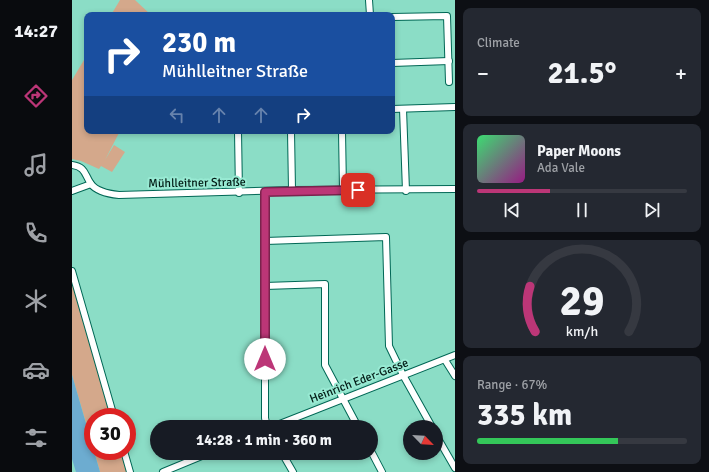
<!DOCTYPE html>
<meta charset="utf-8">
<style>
body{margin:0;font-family:Signika,sans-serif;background:#242831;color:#f1f3f6;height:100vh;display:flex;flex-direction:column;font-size:15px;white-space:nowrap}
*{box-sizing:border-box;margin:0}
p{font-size:13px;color:#9ea1a6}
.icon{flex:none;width:22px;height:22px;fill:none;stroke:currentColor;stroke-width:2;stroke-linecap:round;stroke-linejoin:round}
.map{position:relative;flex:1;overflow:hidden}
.drawer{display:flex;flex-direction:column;gap:8px;padding:8px;background:#0d0f14;width:254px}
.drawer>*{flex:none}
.hud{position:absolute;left:12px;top:12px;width:311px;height:122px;border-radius:8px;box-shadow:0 2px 6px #0003;background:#1a4fa0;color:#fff;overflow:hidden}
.needle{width:26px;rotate:115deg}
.buttons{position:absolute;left:331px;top:420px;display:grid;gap:8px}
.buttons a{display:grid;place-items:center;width:40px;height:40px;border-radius:50%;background:#171b24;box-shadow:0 2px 6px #0003;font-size:20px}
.speed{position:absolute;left:12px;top:408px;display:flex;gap:8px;font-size:20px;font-weight:700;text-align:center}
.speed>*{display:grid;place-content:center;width:52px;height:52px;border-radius:50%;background:#171b24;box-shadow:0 2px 6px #0003;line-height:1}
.speed .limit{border:6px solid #d22;background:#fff;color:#111}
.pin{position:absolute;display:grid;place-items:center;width:34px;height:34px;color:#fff;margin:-17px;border-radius:8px;box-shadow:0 2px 6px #0006}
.me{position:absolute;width:44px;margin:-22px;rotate:0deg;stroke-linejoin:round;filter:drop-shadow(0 0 3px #0008)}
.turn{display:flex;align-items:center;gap:14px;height:84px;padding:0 12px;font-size:18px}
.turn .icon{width:52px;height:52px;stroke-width:2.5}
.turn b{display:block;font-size:28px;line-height:34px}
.lanes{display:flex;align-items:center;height:38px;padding:0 12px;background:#0003;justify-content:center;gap:20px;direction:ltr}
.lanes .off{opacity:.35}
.big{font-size:30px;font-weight:800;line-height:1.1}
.drawer .tile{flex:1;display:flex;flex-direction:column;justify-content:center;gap:6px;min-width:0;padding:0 14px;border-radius:8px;background:#242831}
.drawer .dial{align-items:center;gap:0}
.dial svg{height:104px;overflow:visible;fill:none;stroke:#363941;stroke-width:7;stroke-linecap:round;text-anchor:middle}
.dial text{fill:#f1f3f6;stroke:none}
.song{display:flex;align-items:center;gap:12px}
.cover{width:48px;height:48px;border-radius:6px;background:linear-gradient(135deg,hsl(140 70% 55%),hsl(310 70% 35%))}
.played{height:4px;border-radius:2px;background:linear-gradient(90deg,#bc3677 35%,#363941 35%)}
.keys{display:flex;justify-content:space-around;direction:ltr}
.heat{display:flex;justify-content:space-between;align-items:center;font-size:22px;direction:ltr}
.charge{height:6px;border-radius:3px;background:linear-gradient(90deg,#34c759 67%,#363941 0)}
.trip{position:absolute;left:78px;top:420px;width:228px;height:40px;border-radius:20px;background:#171b24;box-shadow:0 2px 6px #0003;font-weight:800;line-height:40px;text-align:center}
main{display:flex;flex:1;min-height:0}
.tabs{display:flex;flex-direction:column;width:72px;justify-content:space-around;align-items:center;background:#090b0e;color:#9ea1a6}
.tabs .icon{width:28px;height:28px}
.tabs .active{color:#bc3677}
.tabs b{font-size:18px;color:#f1f3f6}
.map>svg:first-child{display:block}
</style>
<main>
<nav class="tabs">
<b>14:27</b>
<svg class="icon active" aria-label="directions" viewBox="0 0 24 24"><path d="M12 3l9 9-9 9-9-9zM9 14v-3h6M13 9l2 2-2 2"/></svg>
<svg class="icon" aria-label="music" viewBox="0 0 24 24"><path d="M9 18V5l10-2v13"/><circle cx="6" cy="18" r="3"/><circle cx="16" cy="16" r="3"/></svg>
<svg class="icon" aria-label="phone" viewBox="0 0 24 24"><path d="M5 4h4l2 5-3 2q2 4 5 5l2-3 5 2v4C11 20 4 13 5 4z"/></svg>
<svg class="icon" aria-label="climate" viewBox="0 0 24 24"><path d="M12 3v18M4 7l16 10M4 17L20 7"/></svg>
<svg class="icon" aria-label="car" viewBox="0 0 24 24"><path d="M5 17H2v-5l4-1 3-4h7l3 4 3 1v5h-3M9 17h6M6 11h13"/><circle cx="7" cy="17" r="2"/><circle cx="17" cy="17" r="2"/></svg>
<svg class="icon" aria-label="filters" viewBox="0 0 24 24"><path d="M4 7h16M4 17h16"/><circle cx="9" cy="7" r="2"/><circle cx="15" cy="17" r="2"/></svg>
</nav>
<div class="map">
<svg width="383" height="472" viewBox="0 0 383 472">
<rect width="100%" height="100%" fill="#8bddc6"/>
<g fill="#d4a88b">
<path d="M48 0H63L79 15H39Z"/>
<path d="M15 55V131H48L33 160 42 145 53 152 40 172 29 166 27 169 9 161 0 159V80Z"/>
<path d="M0 278 39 417H21V447L0 375Z"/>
<path d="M22 451H49L55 472H28Z"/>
</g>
<path fill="#6dacd0" d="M0 375 28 472H4L0 459Z"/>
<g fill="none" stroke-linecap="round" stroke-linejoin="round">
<defs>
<g id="minor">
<path d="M297 0 298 15"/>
<path d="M320 17 375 16 377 82"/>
<path d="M320 63 377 61"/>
<path d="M320 109 383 107"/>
<path d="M331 109 334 191"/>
<path d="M166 131 167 193"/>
<path d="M219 131 220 190"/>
<path d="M270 131 271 190"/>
<path d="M0 165C14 167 12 174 19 184 25 192 37 194 47 195L220 190 383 189"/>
<path d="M0 191 19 184"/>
<path d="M193 192V418L195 427"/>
<path d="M193 241 314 237 317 346 331 375 360 427"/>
<path d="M0 271 42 417"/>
<path d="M193 286 253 284V365L286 427"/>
<path d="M373 360 383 376"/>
<path d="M200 427 383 355"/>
<path d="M364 435 383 468"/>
<path d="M52 451 58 472"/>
<path d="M299 451 310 472"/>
<path d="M210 453 221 472"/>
<path d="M91 472 137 453"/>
</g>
</defs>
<use href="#minor" stroke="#006755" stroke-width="8"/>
<use href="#minor" stroke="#fff" stroke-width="6"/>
</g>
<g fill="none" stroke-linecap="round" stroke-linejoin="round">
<defs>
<path id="route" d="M193 359V192L286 190"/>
</defs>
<use href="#route" stroke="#7a234d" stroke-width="10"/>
<use href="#route" stroke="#bc3677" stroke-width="7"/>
</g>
<g text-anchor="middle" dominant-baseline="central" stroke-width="4" stroke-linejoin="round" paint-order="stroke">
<g font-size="12" fill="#021b15" stroke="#98ead3">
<text transform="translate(125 183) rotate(-1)">Mühlleitner Straße</text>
<text transform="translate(287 381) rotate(-21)">Heinrich Eder-Gasse</text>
</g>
</g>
</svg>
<div class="buttons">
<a><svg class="needle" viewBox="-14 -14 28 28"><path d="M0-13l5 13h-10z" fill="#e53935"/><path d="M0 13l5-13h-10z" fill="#9ea1a6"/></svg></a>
</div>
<div class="speed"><div class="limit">30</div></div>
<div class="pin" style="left:286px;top:190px;background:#d93025"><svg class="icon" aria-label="arrive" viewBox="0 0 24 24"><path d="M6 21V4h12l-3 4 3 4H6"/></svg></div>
<svg class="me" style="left:193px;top:359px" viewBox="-20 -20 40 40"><circle r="19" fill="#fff"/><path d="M0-13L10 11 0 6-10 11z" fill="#bc3677"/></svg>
<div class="trip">14:28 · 1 min · 360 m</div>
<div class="hud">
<div class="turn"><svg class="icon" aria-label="right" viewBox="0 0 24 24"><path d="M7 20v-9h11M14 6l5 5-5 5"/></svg><div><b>230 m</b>Mühlleitner Straße</div></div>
<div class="lanes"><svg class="icon off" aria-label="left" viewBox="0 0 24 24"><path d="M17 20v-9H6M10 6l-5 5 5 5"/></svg><svg class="icon off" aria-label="ahead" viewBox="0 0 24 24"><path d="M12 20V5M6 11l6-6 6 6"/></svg><svg class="icon off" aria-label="ahead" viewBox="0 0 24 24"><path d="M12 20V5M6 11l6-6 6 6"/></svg><svg class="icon" aria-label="right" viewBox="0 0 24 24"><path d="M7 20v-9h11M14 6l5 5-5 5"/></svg></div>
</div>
</div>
<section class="drawer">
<div class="tile"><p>Climate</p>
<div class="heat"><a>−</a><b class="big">21.5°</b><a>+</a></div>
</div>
<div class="tile">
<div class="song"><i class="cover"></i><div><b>Paper Moons</b><p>Ada Vale</p></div></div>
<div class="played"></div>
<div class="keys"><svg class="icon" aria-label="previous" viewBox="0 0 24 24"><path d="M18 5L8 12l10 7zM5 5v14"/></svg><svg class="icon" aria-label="pause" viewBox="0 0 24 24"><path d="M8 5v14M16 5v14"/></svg><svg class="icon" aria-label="next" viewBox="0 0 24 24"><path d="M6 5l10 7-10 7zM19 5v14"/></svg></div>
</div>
<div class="tile dial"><svg viewBox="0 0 100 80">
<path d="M14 69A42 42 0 1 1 86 69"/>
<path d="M14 69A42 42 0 0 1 10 34" stroke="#bc3677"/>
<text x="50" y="56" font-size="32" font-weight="700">29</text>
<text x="50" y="72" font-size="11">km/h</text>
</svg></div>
<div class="tile"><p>Range · 67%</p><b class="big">335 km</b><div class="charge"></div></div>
</section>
</main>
